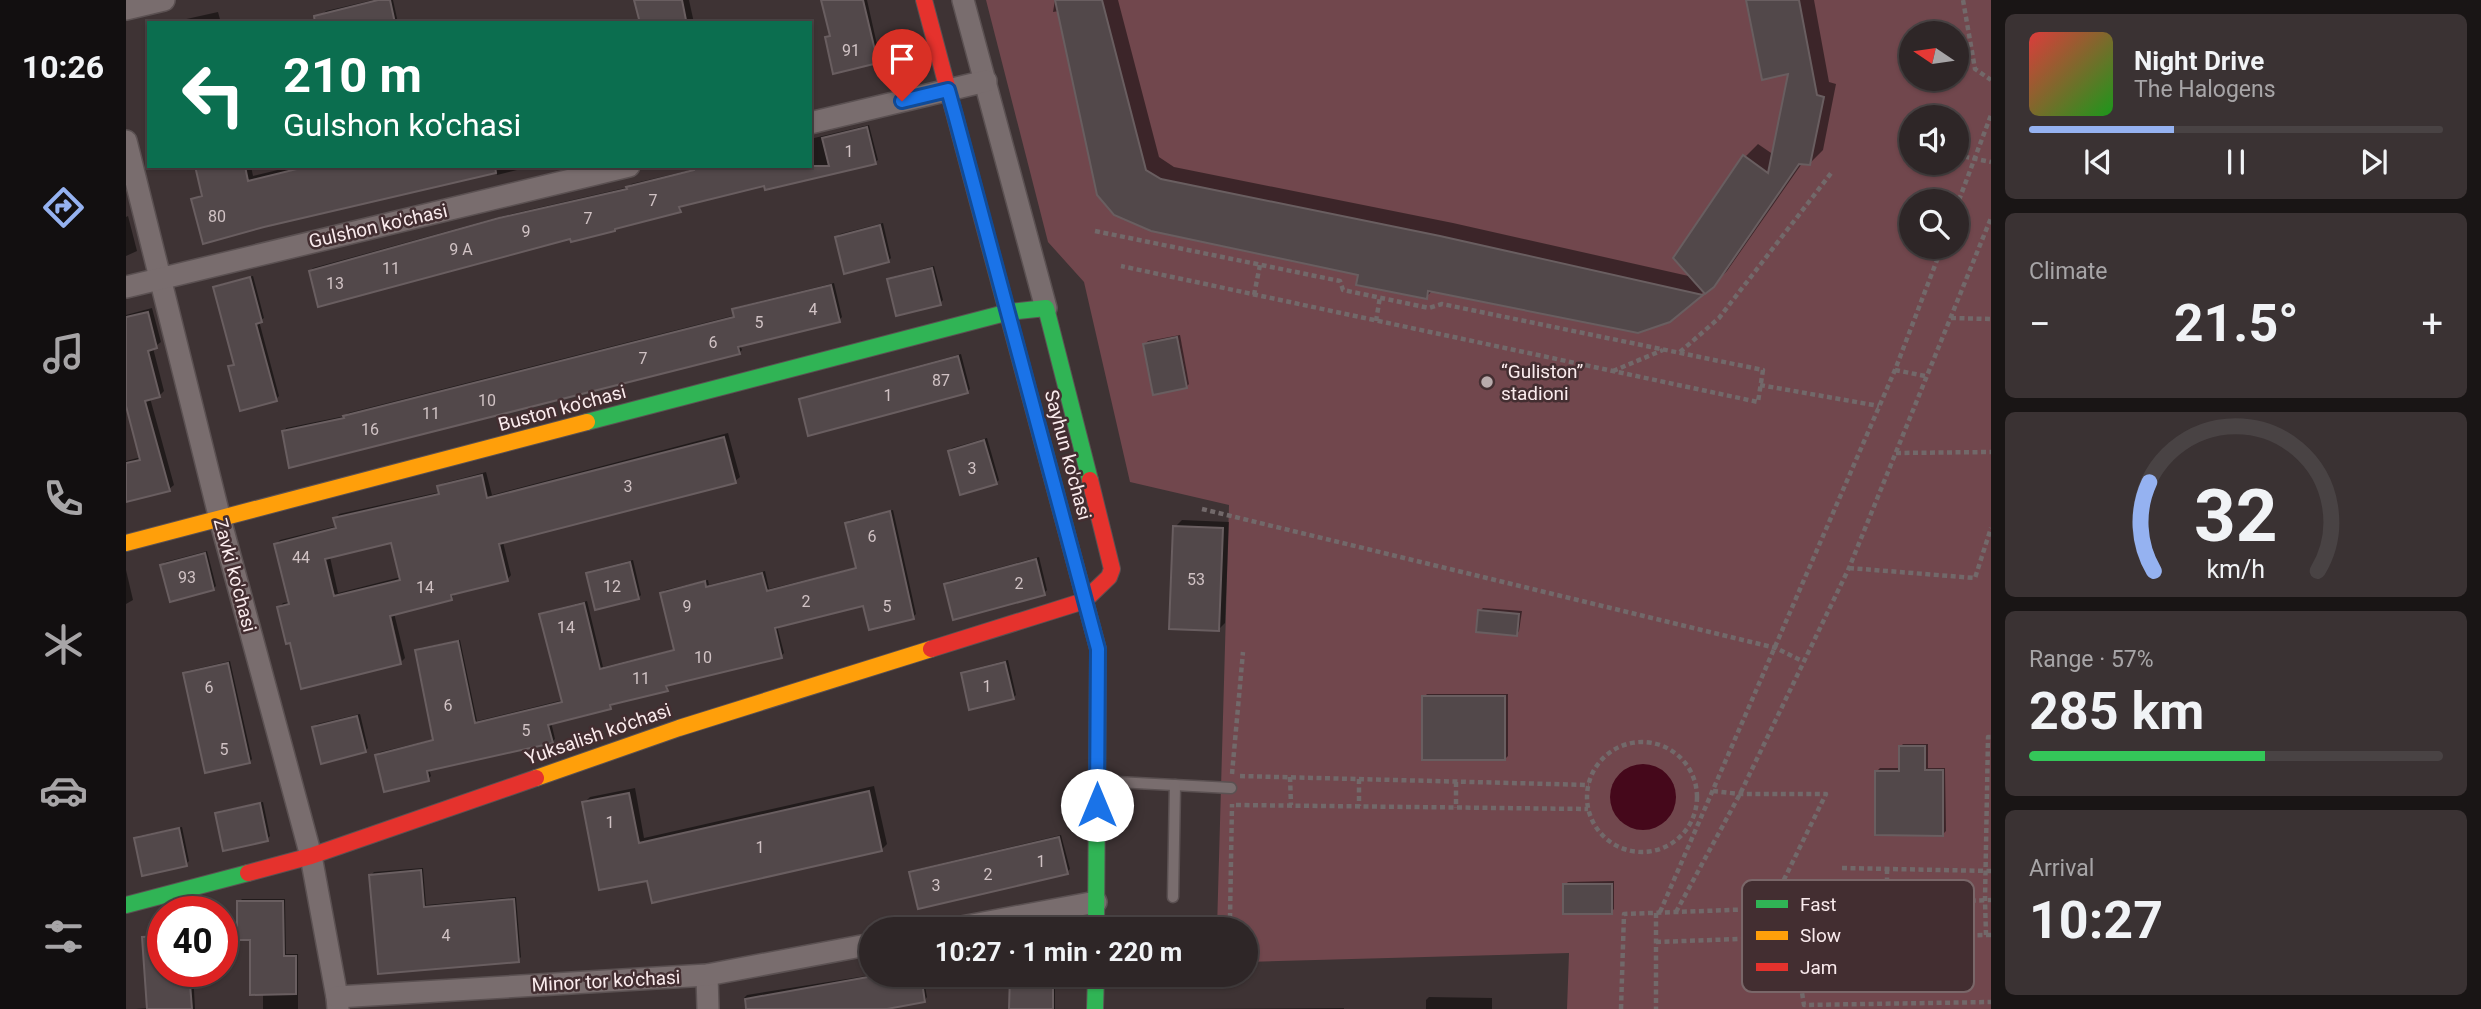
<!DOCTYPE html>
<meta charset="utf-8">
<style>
body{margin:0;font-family:Roboto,sans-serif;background:#3a3233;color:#f1f3f6;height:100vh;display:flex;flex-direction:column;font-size:26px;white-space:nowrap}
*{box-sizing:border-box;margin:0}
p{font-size:23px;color:#a7a5a7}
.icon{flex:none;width:38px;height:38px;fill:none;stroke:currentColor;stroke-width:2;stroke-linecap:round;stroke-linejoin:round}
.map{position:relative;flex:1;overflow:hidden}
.side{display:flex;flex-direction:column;gap:14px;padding:14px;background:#191515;width:490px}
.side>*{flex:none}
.hud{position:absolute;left:21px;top:21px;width:665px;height:147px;border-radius:0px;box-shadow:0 2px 5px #0004,0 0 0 2px #494344;background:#0b6e4f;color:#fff;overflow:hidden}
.needle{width:46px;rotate:283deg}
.controls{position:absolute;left:1773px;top:21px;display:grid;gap:14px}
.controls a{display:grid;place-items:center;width:70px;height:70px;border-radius:50%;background:#2e2627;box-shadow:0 2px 5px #0004,0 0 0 2px #494344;font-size:35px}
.speed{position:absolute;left:21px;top:896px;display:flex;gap:14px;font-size:35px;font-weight:700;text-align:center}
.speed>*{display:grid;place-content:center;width:91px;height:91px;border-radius:50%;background:#2e2627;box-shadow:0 2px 5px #0004,0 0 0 2px #494344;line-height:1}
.speed .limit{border:10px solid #d22;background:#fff;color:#111}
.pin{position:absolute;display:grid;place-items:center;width:60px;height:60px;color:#fff;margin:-72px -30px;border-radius:50% 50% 50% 0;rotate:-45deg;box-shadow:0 0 7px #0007}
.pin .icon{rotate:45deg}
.me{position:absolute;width:77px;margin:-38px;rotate:0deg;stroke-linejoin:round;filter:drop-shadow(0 0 5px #0008)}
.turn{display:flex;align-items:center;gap:24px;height:147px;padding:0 21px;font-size:32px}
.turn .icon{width:91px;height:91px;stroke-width:2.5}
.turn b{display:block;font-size:49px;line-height:60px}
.big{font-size:52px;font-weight:700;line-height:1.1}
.side .card{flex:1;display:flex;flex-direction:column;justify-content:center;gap:10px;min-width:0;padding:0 24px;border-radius:10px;background:#3a3233}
.side .dial{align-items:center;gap:0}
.dial svg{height:182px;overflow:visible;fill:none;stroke:#494344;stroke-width:7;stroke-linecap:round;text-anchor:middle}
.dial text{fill:#f1f3f6;stroke:none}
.song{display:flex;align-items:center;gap:21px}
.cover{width:84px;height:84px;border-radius:10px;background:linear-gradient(135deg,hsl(0 70% 55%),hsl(120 70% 35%))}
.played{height:7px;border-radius:4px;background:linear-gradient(90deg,#95b2f1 35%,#494344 35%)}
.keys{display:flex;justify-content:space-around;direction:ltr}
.heat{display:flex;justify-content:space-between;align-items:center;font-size:38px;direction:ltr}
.charge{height:10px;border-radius:5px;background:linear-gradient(90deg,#34c759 57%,#494344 0)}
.trip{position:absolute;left:733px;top:917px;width:399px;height:70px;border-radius:35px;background:#2e2627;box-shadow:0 2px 5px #0004,0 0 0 2px #494344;font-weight:700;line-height:70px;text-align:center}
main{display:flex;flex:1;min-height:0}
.tabs{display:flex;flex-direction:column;width:126px;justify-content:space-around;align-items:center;background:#120f10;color:#a7a5a7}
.tabs .icon{width:49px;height:49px}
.tabs .selected{color:#95b2f1}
.tabs b{font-size:32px;color:#f1f3f6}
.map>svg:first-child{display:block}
</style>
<main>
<nav class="tabs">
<b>10:26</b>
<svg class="icon selected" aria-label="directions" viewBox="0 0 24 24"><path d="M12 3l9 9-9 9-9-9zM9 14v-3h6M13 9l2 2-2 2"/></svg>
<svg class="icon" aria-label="music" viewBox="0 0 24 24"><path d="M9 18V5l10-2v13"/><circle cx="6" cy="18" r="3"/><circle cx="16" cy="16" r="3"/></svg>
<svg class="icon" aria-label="phone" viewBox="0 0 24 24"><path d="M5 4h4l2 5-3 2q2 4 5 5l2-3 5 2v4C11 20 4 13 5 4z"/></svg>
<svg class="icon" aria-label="climate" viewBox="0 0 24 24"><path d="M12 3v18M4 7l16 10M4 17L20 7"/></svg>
<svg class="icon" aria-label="car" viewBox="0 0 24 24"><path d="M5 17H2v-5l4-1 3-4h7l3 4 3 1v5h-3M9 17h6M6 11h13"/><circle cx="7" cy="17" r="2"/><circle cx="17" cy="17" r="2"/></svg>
<svg class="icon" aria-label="filters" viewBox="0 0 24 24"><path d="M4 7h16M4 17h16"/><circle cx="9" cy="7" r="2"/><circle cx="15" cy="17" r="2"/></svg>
</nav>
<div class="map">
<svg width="1865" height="1009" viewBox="0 0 1865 1009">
<rect width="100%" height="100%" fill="#3e3334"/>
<path fill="#71474d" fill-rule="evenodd" d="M860 0H1865V1009H1441L1443 953 1120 962V929H1091L1103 505 1004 482 958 282 922 242ZM1785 33H1830V79H1785ZM1785 117H1830V163H1785ZM1785 201H1830V247H1785Z"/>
<circle fill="#45081b" cx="1517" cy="797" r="33"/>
<g fill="#0007" fill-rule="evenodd">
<path d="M247 0H267L272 23H199L197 14 200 11Z"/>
<path d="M510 0H563L568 23H516Z"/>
<path d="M697 0H741L754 58 751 61 701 37 705 34Z"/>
<path d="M929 0H992L1033 157 1048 167 1327 223 1567 277 1619 157 1632 144 1648 155 1664 72 1622 0H1688L1703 82 1710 84 1697 150 1684 163 1677 162 1601 271 1587 285 1541 321 1307 290 1300 297 1234 273 1025 229 933 11 927 12Z"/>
<path d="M92 12 95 23H46L47 22Z"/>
<path d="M743 125 752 160 749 162 640 184 556 205 554 211 445 237 184 271 187 268 377 216 503 187 505 184 569 169 684 166V139Z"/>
<path d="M71 166H125L127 176 168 166H407L371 175 370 171 78 242 67 200 77 193Z"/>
<path d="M2 216 11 251 0 256V217Z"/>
<path d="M757 223 765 258 762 261 711 237 714 234Z"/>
<path d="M808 266 817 300 814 303 763 280 766 277Z"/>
<path d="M127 276 138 318 133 321 153 396 150 399 104 367 109 363 89 288 92 285Z"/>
<path d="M708 283 716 317 713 320 614 344 616 350 613 353 158 431 160 428 219 416 222 413 610 315 608 310 611 307Z"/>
<path d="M26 308 35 342 27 348 38 391 33 396 24 398 48 485 43 489 0 501V461L15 457 0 404V315Z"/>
<path d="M1054 335 1063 384 1060 387 1019 344 1022 341Z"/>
<path d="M835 354 844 389 841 392 675 400 678 397Z"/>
<path d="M602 433 614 477 609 481 377 542 385 575 381 580 329 592 326 599 268 613 279 658 276 661 263 607 260 608 274 662 165 641 153 608 157 603 164 602 150 544 154 540 211 526 209 519 213 514 314 492 313 487 318 483 360 472 366 495ZM266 541 275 577 212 593 204 557Z"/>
<path d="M861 438 873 480 870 483 823 451 826 448Z"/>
<path d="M767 510 790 614 787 617 739 604 651 626 658 653 655 656 543 684 541 690 487 703 484 708 425 722 429 739 426 742 303 769 305 776 302 779 251 755 254 752 309 739 291 651 294 648 334 640 351 721 437 700 415 615 418 612 461 601 477 667 550 649 536 593 539 590 582 580 583 585 639 571 643 589 732 567 721 523 724 520Z"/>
<path d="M1056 520 1103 522 1099 623 1092 630 1049 527Z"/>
<path d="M81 551 90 586 87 589 36 565 39 562Z"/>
<path d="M913 557 921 590 918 593 820 584 823 581Z"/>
<path d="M507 560 515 595 512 598 462 574 464 571Z"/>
<path d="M0 570 7 600 0 604Z"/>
<path d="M1357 608 1396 611 1393 631 1391 634 1354 611Z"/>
<path d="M882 660 890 695 887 698 836 674 839 671Z"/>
<path d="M104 661 126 759 124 762 58 674 61 671Z"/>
<path d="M1301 694H1382V756L1379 759 1298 697Z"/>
<path d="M234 714 242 748 239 751 188 727 191 724Z"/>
<path d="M1777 744H1802V768H1819L1820 831 1817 834 1751 771 1754 768H1774V747Z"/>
<path d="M748 786 761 844 755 850 522 879 458 803 464 797 509 788 518 838Z"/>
<path d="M137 802 144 836 141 839 91 814 94 811Z"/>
<path d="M56 827 63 861 60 864 9 839 12 836Z"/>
<path d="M935 835 944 869 941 872 785 873 788 870Z"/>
<path d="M297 868 300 905 390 897 395 957 392 960 254 972 245 875 248 872Z"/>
<path d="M1488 881V909L1485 912 1439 885 1442 882Z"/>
<path d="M116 899H159L160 954H172V1009H137V993L126 938 113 902Z"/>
<path d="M37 934V971H67L69 1009H10L22 1008 18 938 21 935Z"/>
<path d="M746 975H797L801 997 799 1000 751 1009H619L618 998 621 995Z"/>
<path d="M885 975H932L929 982V1009H883Z"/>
<path d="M1303 997 1366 998V1009H1300V1000Z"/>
<path d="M1218 1008V1009H1069H1070Z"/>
</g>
<g fill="#52484a" stroke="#695e60" stroke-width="2" fill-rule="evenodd">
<path d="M252 0H264L269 23H189L188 16Z"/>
<path d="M508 0H556L560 20 548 23H514Z"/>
<path d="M695 0H737L752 63 707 74 699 37 704 36Z"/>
<path d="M929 0H976L1020 170 1035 179 1314 236 1577 295 1544 322 1512 333 1302 291 1301 299 1230 285 1232 275 1025 231 988 215 971 195Z"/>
<path d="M1620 0H1673L1691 95 1698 97 1684 165 1673 164 1588 287 1579 294 1547 258 1617 155 1642 173 1662 74 1636 80Z"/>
<path d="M741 127 750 164 639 190 638 186 553 207 555 212 489 229V231L445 242 444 239 192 307 183 271 373 218 501 189 500 187 568 170 567 166H703L696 138Z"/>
<path d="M69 166H119L122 181 183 166H369L370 173 138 227 77 244 65 199 76 196Z"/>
<path d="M754 225 763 262 718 274 709 237Z"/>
<path d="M806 268 815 305 770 316 761 279Z"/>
<path d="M124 277 136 322 130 324 151 401 114 411 102 366 108 365 87 287Z"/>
<path d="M705 285 714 322 612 347 614 354 163 468 156 431 218 418 217 416 608 317 606 309Z"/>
<path d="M22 312 31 348 22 351 34 397 19 401 44 491 0 502V463L14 460 0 406V317Z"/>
<path d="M1051 337 1061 388 1027 395 1017 344Z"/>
<path d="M832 356 842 393 682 436 673 399Z"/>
<path d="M598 437 610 483 373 544 382 581 325 595 326 600 264 616 275 664 175 689 164 643 160 644 151 607 163 604 148 544 210 528 207 518 313 494 311 486 356 475 361 498ZM265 543 274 580 208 596 199 559Z"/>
<path d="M858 440 871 484 834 495 822 451Z"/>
<path d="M764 511 788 619 743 630 737 606 649 628 656 658 540 686 542 691 484 705 485 709 422 725 427 743 301 771 303 781 258 792 249 755 307 740 289 650 332 641 349 723 436 702 413 614 458 603 474 669 548 650 534 593 579 581 580 587 636 573 641 591 730 568 719 523Z"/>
<path d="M1047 526 1097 528 1093 631 1043 629Z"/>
<path d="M79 553 88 590 44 602 34 565Z"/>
<path d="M910 559 919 595 827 620 818 584Z"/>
<path d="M504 562 513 599 469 610 460 573Z"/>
<path d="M1352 610 1393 614 1391 636 1350 632Z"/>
<path d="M879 662 888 699 843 710 835 673Z"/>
<path d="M102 663 124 763 79 773 57 673Z"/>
<rect x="1296" y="696" width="83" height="64"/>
<path d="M231 716 240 752 195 764 186 727Z"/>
<path d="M1773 746H1799V770H1817V836L1749 835V771H1773Z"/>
<path d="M743 791 756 851 526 903 521 881 473 890 456 802 503 793 513 843Z"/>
<path d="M134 803 142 841 97 851 89 813Z"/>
<path d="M53 828 61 866 16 876 8 838Z"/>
<path d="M933 837 942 874 792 909 783 872Z"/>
<path d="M295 870 298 907 388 899 393 962 252 974 243 875Z"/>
<rect x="1437" y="884" width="49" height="30"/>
<path d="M111 901H157L158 956H170V994L124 995V940H111Z"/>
<path d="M37 936V971H63L66 1009H21L16 937Z"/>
<path d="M753 975H795L799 1002 761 1009H620L619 999Z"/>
<path d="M884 975H927V1009H883Z"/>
</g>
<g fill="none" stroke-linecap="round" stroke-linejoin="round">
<defs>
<g id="lane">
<path d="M972 781 1105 788"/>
<path d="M1047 897 1049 785"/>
</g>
<g id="street">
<path d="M837 0 920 308"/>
<path d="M0 9 38 0"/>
<path d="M684 123 860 81"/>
<path d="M0 141 94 519 185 856 211 997 212 1009"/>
<path d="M0 287 503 166"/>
<path d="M825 929 970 902"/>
<path d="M581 975 582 1009"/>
<path d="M211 997 581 975 746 944"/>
</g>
<g id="fast">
<path d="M863 244 972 649 970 929"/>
<path d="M461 422 883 312 920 308 964 480"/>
<path d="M0 905 122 873"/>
<path d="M969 1009 970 975"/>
</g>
<g id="slow">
<path d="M0 543 461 422"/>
<path d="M410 778 553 728 805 649"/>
</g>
<g id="jam">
<path d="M798 0 863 244"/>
<path d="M805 649 958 601 983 577 986 569 964 480"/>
<path d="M122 873 185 856 410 778"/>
</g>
</defs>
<use href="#lane" stroke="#5b5152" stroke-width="13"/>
<use href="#street" stroke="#5b5152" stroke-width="24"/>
<use href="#fast" stroke="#5b5152" stroke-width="18"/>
<use href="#slow" stroke="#5b5152" stroke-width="18"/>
<use href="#jam" stroke="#5b5152" stroke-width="18"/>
<g stroke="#72696a" stroke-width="4.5" stroke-dasharray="5 3.5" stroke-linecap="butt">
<path d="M1837 0 1849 69 1865 80"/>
<path d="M1830 155 1865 162"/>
<path d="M1830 208 1865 115"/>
<path d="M969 231 1214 281 1217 290 1303 308 1316 304 1637 370 1632 402 995 266"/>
<path d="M1128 295 1134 265"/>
<path d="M1825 318 1865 319"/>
<path d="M1250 321 1254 297"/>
<path d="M1554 352 1593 318 1706 172"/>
<path d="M1769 370 1799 376"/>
<path d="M1487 371 1537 350"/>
<path d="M1634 385 1753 406"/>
<path d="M1770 453 1865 452"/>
<path d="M1076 509 1650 648 1676 661"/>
<path d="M1723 568 1849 578 1865 528"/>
<circle cx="1516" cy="797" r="55"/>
<path d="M1106 774 1117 652"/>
<path d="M1114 776 1463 785"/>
<path d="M1164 777 1165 805"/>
<path d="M1233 779V806"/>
<path d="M1330 782V808"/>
<path d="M1587 791 1614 794H1700L1644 908"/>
<path d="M1110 805 1462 809"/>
<path d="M1716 868 1865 871"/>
<path d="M1761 869V936"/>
<path d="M1534 912 1769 370 1816 247"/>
<path d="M1550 912 1614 794 1723 568 1865 218"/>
<path d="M1530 913V1009"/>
<path d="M1104 918 1106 804"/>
<path d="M1860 935 1859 900 1862 737H1865"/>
<path d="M1865 935 1667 937 1678 1005 1865 1002"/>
<path d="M1530 942 1667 937 1664 906"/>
<path d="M1495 1009 1498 914 1865 900"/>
</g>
<use href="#lane" stroke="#796d6e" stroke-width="10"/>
<use href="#street" stroke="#796d6e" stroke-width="21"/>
<use href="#fast" stroke="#30b455" stroke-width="16"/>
<use href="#slow" stroke="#ff9f0a" stroke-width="16"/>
<use href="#jam" stroke="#e5322d" stroke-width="16"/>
</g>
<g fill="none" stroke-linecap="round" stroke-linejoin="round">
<defs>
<path id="route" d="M776 101 822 90 829 115 972 649 971 805"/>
</defs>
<use href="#route" stroke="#114b97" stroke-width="18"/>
<use href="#route" stroke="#1a73e8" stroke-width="12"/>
</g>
<circle fill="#b8abac" stroke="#432e31" stroke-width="2.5" cx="1361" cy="382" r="7"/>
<g text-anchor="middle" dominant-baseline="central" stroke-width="5" stroke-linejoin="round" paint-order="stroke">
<g font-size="16" fill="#d0c2c4">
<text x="725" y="50">91</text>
<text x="723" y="151">1</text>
<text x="527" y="200">7</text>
<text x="91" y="216">80</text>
<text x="462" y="218">7</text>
<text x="400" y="231">9</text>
<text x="335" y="249">9 А</text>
<text x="265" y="268">11</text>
<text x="209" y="283">13</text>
<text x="687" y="309">4</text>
<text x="633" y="322">5</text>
<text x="587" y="342">6</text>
<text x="517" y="358">7</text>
<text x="815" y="380">87</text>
<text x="762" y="395">1</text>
<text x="361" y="400">10</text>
<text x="305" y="413">11</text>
<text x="244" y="429">16</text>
<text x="846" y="468">3</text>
<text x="502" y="486">3</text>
<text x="746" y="536">6</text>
<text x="175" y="557">44</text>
<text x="61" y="577">93</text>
<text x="1070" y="579">53</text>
<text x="893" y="583">2</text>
<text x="486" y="586">12</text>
<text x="299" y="587">14</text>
<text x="680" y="601">2</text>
<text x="561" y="606">9</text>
<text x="761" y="606">5</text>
<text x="440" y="627">14</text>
<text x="577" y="657">10</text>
<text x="515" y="678">11</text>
<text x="861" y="686">1</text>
<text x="83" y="687">6</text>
<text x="322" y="705">6</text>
<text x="400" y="730">5</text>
<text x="98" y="749">5</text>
<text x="484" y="822">1</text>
<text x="634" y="847">1</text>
<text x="915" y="861">1</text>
<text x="862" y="874">2</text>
<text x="810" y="885">3</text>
<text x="320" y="935">4</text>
</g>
<g font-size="19" fill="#faebed" stroke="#432e31">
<text transform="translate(252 226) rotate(-13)">Gulshon ko'chasi</text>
<text transform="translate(436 408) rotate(-15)">Buston ko'chasi</text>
<text transform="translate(942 455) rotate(75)">Sayhun ko'chasi</text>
<text transform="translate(109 575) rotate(75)">Zavki ko'chasi</text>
<text transform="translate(472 734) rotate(-19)">Yuksalish ko'chasi</text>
<text transform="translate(480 981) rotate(-3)">Minor tor ko'chasi</text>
</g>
<g font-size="19" fill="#faebed" stroke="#432e31" text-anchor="start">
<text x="1375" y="371">“Guliston”<tspan x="1375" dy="22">stadioni</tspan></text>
</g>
</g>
<rect x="1616" y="880" width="232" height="112" rx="10" fill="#432e31" stroke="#7a6769" stroke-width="2"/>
<rect x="1630" y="900" width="32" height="8" fill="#30b455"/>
<rect x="1630" y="931" width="32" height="9" fill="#ff9f0a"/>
<rect x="1630" y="963" width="32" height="8" fill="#e5322d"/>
<g font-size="19" fill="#faebed">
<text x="1674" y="911">Fast</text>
<text x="1674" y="942">Slow</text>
<text x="1674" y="974">Jam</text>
</g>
</svg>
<div class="controls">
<a><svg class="needle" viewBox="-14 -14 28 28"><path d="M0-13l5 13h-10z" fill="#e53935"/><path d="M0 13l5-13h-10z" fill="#a7a5a7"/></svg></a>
<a><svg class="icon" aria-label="sound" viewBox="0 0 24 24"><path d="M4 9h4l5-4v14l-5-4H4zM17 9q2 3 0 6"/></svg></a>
<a><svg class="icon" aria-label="search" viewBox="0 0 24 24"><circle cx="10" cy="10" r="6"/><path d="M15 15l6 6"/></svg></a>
</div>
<div class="speed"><div class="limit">40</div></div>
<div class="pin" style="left:776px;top:101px;background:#d93025"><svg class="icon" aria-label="arrive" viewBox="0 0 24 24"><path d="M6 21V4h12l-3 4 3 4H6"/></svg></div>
<svg class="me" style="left:971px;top:805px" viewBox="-20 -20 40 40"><circle r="19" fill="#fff"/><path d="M0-13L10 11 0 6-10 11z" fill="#1a73e8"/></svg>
<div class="trip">10:27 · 1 min · 220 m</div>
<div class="hud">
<div class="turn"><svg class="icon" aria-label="left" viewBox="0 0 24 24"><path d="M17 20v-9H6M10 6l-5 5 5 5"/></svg><div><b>210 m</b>Gulshon ko'chasi</div></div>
</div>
</div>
<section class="side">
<div class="card">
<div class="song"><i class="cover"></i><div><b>Night Drive</b><p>The Halogens</p></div></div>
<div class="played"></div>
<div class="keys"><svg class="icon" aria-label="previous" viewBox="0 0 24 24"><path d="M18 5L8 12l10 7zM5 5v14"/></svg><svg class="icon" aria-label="pause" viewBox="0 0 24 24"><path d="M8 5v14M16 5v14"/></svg><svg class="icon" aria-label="next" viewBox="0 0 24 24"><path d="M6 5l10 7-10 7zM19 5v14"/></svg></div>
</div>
<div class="card"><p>Climate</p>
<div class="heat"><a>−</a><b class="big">21.5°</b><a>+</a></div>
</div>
<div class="card dial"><svg viewBox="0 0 100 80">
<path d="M14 69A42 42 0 1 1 86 69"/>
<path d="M14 69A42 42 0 0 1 12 30" stroke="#95b2f1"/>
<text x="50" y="56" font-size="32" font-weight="700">32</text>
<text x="50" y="72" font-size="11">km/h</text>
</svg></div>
<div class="card"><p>Range · 57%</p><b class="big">285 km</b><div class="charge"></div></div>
<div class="card"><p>Arrival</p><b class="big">10:27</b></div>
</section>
</main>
